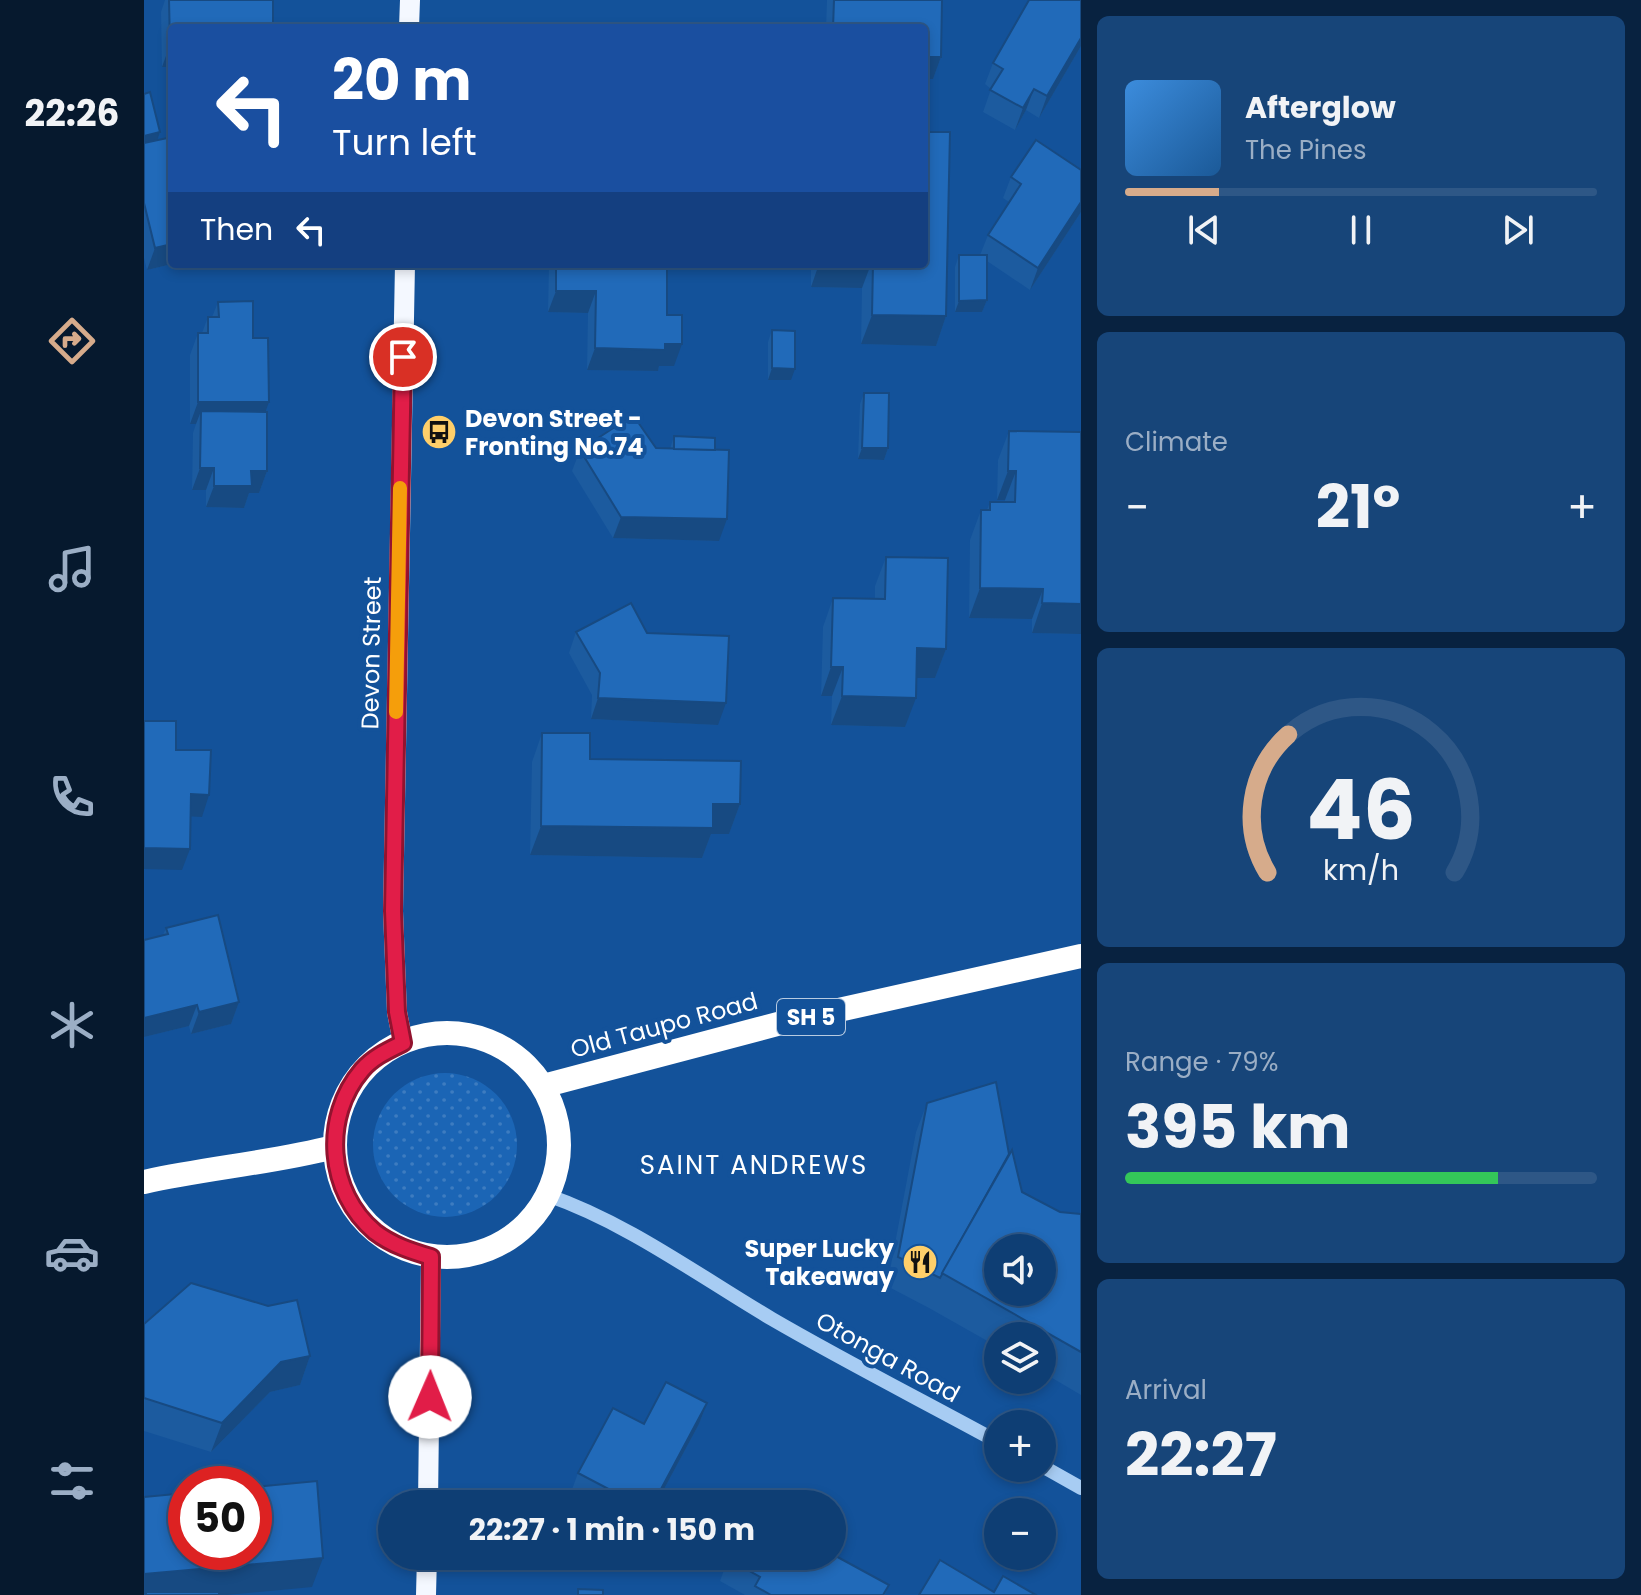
<!DOCTYPE html>
<meta charset="utf-8">
<style>
body{margin:0;font-family:Poppins,sans-serif;background:#174579;color:#f1f3f6;height:100vh;display:flex;flex-direction:column;font-size:30px;white-space:nowrap}
*{box-sizing:border-box;margin:0}
p{font-size:26px;color:#9baec5}
.icon{flex:none;width:44px;height:44px;fill:none;stroke:currentColor;stroke-width:2;stroke-linecap:round;stroke-linejoin:round}
.map{position:relative;flex:1;overflow:hidden}
.details{display:flex;flex-direction:column;gap:16px;padding:16px;background:#082240;width:560px}
.details>*{flex:none}
.hud{position:absolute;left:24px;top:24px;width:760px;height:244px;border-radius:8px;box-shadow:0 4px 12px #0003,0 0 0 2px #2e5786;background:#1a4fa0;color:#fff;overflow:hidden}
.buttons{position:absolute;left:840px;top:1234px;display:grid;gap:16px}
.buttons a{display:grid;place-items:center;width:72px;height:72px;border-radius:50%;background:#0e3e74;box-shadow:0 4px 12px #0003,0 0 0 2px #2e5786;font-size:40px}
.speed{position:absolute;left:24px;top:1466px;display:flex;gap:16px;font-size:40px;font-weight:700;text-align:center}
.speed>*{display:grid;place-content:center;width:104px;height:104px;border-radius:50%;background:#0e3e74;box-shadow:0 4px 12px #0003,0 0 0 2px #2e5786;line-height:1}
.speed .limit{border:12px solid #d22;background:#fff;color:#111}
.pin{position:absolute;display:grid;place-items:center;width:68px;height:68px;color:#fff;margin:-34px;border:4px solid #fff;border-radius:50%;box-shadow:0 2px 8px #0007}
.me{position:absolute;width:88px;margin:-44px;rotate:1deg;stroke-linejoin:round;filter:drop-shadow(0 0 6px #0008)}
.turn{display:flex;align-items:center;gap:28px;height:168px;padding:0 32px;font-size:36px}
.turn .icon{width:104px;height:104px;stroke-width:2.5}
.turn b{display:block;font-size:56px;line-height:68px}
.then{display:flex;align-items:center;height:76px;padding:0 32px;background:#0003;gap:16px;font-size:30px}
.big{font-size:60px;font-weight:700;line-height:1.1}
.details .card{flex:1;display:flex;flex-direction:column;justify-content:center;gap:12px;min-width:0;padding:0 28px;border-radius:12px;background:#174579}
.details .dial{align-items:center;gap:0}
.dial svg{height:208px;overflow:visible;fill:none;stroke:#2e5786;stroke-width:7;stroke-linecap:round;text-anchor:middle}
.dial text{fill:#f1f3f6;stroke:none}
.song{display:flex;align-items:center;gap:24px}
.cover{width:96px;height:96px;border-radius:12px;background:linear-gradient(135deg,hsl(210 70% 55%),hsl(210 70% 35%))}
.played{height:8px;border-radius:4px;background:linear-gradient(90deg,#d6ab8b 20%,#2e5786 20%)}
.keys{display:flex;justify-content:space-around;direction:ltr}
.heat{display:flex;justify-content:space-between;align-items:center;font-size:44px;direction:ltr}
.charge{height:12px;border-radius:6px;background:linear-gradient(90deg,#34c759 79%,#2e5786 0)}
.trip{position:absolute;left:234px;top:1490px;width:468px;height:80px;border-radius:40px;background:#0e3e74;box-shadow:0 4px 12px #0003,0 0 0 2px #2e5786;font-weight:700;line-height:80px;text-align:center}
main{display:flex;flex:1;min-height:0}
.dock{display:flex;flex-direction:column;width:144px;justify-content:space-around;align-items:center;background:#06192e;color:#9baec5}
.dock .icon{width:56px;height:56px}
.dock .selected{color:#d6ab8b}
.dock b{font-size:36px;color:#f1f3f6}
.map>svg:first-child{display:block}
</style>
<main>
<nav class="dock">
<b>22:26</b>
<svg class="icon selected" aria-label="directions" viewBox="0 0 24 24"><path d="M12 3l9 9-9 9-9-9zM9 14v-3h6M13 9l2 2-2 2"/></svg>
<svg class="icon" aria-label="music" viewBox="0 0 24 24"><path d="M9 18V5l10-2v13"/><circle cx="6" cy="18" r="3"/><circle cx="16" cy="16" r="3"/></svg>
<svg class="icon" aria-label="phone" viewBox="0 0 24 24"><path d="M5 4h4l2 5-3 2q2 4 5 5l2-3 5 2v4C11 20 4 13 5 4z"/></svg>
<svg class="icon" aria-label="climate" viewBox="0 0 24 24"><path d="M12 3v18M4 7l16 10M4 17L20 7"/></svg>
<svg class="icon" aria-label="car" viewBox="0 0 24 24"><path d="M5 17H2v-5l4-1 3-4h7l3 4 3 1v5h-3M9 17h6M6 11h13"/><circle cx="7" cy="17" r="2"/><circle cx="17" cy="17" r="2"/></svg>
<svg class="icon" aria-label="filters" viewBox="0 0 24 24"><path d="M4 7h16M4 17h16"/><circle cx="9" cy="7" r="2"/><circle cx="15" cy="17" r="2"/></svg>
</nav>
<div class="map">
<svg width="937" height="1595" viewBox="0 0 937 1595">
<defs>
<pattern id="grass-dots" width="8" height="8" patternUnits="userSpaceOnUse" patternTransform="scale(2)"><rect width="8" height="8" fill="#1b65b5"/><path d="M2 2h.1M6 6h.1" fill="none" stroke="#3d7cc0" stroke-width="1.8" stroke-linecap="round"/></pattern>
</defs>
<rect width="100%" height="100%" fill="#13529a"/>
<circle fill="url(#grass-dots)" cx="301" cy="1145" r="72"/>
<g fill="none" stroke-linecap="round" stroke-linejoin="round">
<g stroke="#a7ccf3" stroke-width="14">
<path d="M403 1195C484 1223 555 1276 628 1319 702 1362 779 1401 854 1442"/>
<path d="M898 1466 937 1488"/>
</g>
<g stroke="#f4f8ff" stroke-width="20">
<path d="M265 28 266 0"/>
<path d="M259 1043 253 1012 249 911 261 264"/>
<path d="M284 1504 287 1257"/>
<path d="M282 1595 283 1556"/>
</g>
<g stroke="#fff" stroke-width="24">
<circle cx="303" cy="1145" r="112"/>
<path d="M399 1086 641 1022 937 956"/>
<path d="M0 1182C63 1168 127 1163 190 1147"/>
</g>
</g>
<g fill="#1c5b9f">
<path d="M21 0H129L28 28V67H18L17 12Z"/>
<path d="M683 0H798L797 57 789 79H780V28H682Z"/>
<path d="M937 46 895 118 882 110 871 130 839 112 847 89 841 84 849 63Z"/>
<path d="M0 94 16 132 13 140 28 137V264L3 270 0 258Z"/>
<path d="M937 170V212L886 290 843 261V300L838 312H811V267L815 255H836L844 235 865 202 859 198 867 177Z"/>
<path d="M405 264H523V315L530 366H515L514 371 443 370 444 313 404 312Z"/>
<path d="M667 264H780L802 316 792 346 717 344 718 288 667 287Z"/>
<path d="M74 302 109 338 121 412 123 471 115 493H105L100 508 62 507V490H48L49 433 52 424H46V355L54 333H58L64 317H68Z"/>
<path d="M628 330 647 380H624V342Z"/>
<path d="M720 393 744 448 740 460 714 459 716 404Z"/>
<path d="M865 431 937 432V634L888 633V619L825 618 826 540 837 510H843L846 502H861V500H853L854 460Z"/>
<path d="M530 436 571 450 575 541 469 538 428 471 436 450 526 449Z"/>
<path d="M742 557 802 649 791 678H772L761 727 687 725 688 696H677L679 627 689 598 731 599V586Z"/>
<path d="M432 632 503 633 574 725 447 719 448 695 425 653Z"/>
<path d="M398 733 446 759 596 804 585 834H567L558 858 386 855 388 762Z"/>
<path d="M22 928 95 1002 87 1024 47 1034 45 1026 0 1037V940L19 935Z"/>
<path d="M783 1103 865 1154 878 1192 916 1212 937 1214V1395L898 1372V1336H854V1347L785 1308 743 1286 772 1132Z"/>
<path d="M0 1324 166 1356 156 1385 126 1392 67 1452 0 1431Z"/>
<path d="M563 1403 555 1424 512 1504H443L426 1495 434 1473 500 1424Z"/>
<path d="M584 1559 745 1585 741 1595H601L576 1581Z"/>
</g>
<g fill="#174a82">
<path d="M937 38V46L895 118 903 96Z"/>
<path d="M26 45H28V67H18Z"/>
<path d="M780 57H797L789 79H780Z"/>
<path d="M890 89 882 110 871 130 879 108Z"/>
<path d="M16 132 12 144 0 146V136Z"/>
<path d="M937 202V212L886 290 894 268Z"/>
<path d="M28 244V264L3 270 11 248Z"/>
<path d="M675 264H727L718 288 667 287Z"/>
<path d="M412 291H452L444 313 404 312Z"/>
<path d="M843 300 838 312H811L815 301Z"/>
<path d="M728 315 802 316 792 346 717 344Z"/>
<path d="M521 344H538L530 366H515L514 371 443 370 451 348Z"/>
<path d="M628 368 651 369 647 380H624Z"/>
<path d="M54 402H125L117 424 57 411 52 424H46Z"/>
<path d="M718 448H744L740 460 714 459Z"/>
<path d="M56 468H70L62 490H48Z"/>
<path d="M107 471H123L115 493H105L100 508 62 507 70 486Z"/>
<path d="M864 471H872L861 500H853Z"/>
<path d="M477 517 583 519 575 541 469 538Z"/>
<path d="M836 588 899 589 888 619 825 618Z"/>
<path d="M898 603 937 604V634L888 633Z"/>
<path d="M773 648 802 649 791 678H762Z"/>
<path d="M687 667H699L688 696H677Z"/>
<path d="M698 696 772 698 761 727 687 725Z"/>
<path d="M454 698 582 703 574 725 447 719Z"/>
<path d="M47 794 65 795 58 817 39 816Z"/>
<path d="M569 804H596L585 834H567L558 858 386 855 397 826Z"/>
<path d="M0 848 46 849 38 870 0 869Z"/>
<path d="M95 1002 87 1024 47 1034 55 1012Z"/>
<path d="M53 1005 45 1026 0 1037V1018Z"/>
<path d="M166 1356 156 1385 126 1392 67 1452 78 1423 137 1362Z"/>
<path d="M563 1403 555 1424 512 1504H509Z"/>
<path d="M179 1558 168 1587 82 1595H2V1592L0 1595V1574Z"/>
</g>
<g fill="#216ab9" stroke="#174a82" stroke-width="2" fill-rule="evenodd">
<path d="M25 0H129V28H28V45H26Z"/>
<path d="M690 0H798L797 57H780V28H689Z"/>
<path d="M885 0H937V38L903 96 890 89 879 108 846 90 859 69 849 63Z"/>
<path d="M6 92 16 132 0 136V94Z"/>
<path d="M780 132H806L802 316 728 315 729 264H780Z"/>
<path d="M28 137V244L11 248 0 203V143Z"/>
<path d="M892 140 937 170V202L894 268 844 235 877 184 867 177Z"/>
<path d="M815 255H843V300L815 301Z"/>
<path d="M412 264H523V315H538V344H521V350L451 348 452 291H412Z"/>
<path d="M109 301V338H124L125 402H54V333H64V317H75L74 302Z"/>
<path d="M628 330 651 331V369L628 368Z"/>
<path d="M720 393H745L744 448H718Z"/>
<path d="M57 411 123 412V471H107L108 486H70V468H56Z"/>
<path d="M489 415 512 448 585 450 583 519 477 517 436 450Z"/>
<path d="M865 431 937 432V604L898 603 899 589 836 588 837 510H846V502H871L872 471H864Z"/>
<path d="M530 436 571 438V450L530 449Z"/>
<path d="M742 557 804 558 802 649 773 648 772 698 698 696 699 667H687L689 598 741 599Z"/>
<path d="M487 603 503 633 585 636 582 703 454 698 456 673 432 632Z"/>
<path d="M0 721H32V750H67L65 795 47 794 46 849 0 848Z"/>
<path d="M398 733H446V759L597 761 596 804H569V828L397 826Z"/>
<path d="M74 915 95 1002 55 1012 53 1005 0 1018V940L24 934 22 928Z"/>
<path d="M852 1082 865 1154 796 1278 754 1257 783 1103Z"/>
<path d="M868 1150 878 1192 916 1212 937 1214V1352L798 1273ZM854 1248H898V1292H854Z"/>
<path d="M47 1283 124 1306 153 1300 166 1356 137 1362 78 1423 0 1398V1324Z"/>
<path d="M522 1382 563 1403 509 1504H493L434 1473 469 1408 500 1424Z"/>
<path d="M173 1481 179 1558 0 1574V1497L42 1493V1552H110V1487Z"/>
<path d="M688 1554 745 1585 739 1595H627L611 1586 616 1577 584 1559 586 1556H688Z"/>
<path d="M796 1560 850 1592 859 1576 892 1595H775Z"/>
<path d="M434 1589 459 1590V1595H434Z"/>
<rect x="2" y="1592" width="73" height="3"/>
</g>
<g fill="none" stroke-linecap="round" stroke-linejoin="round">
<defs>
<path id="route" d="M259 357 249 911 253 1012 259 1043C245 1050 229 1057 218 1070 178 1117 183 1192 231 1232 248 1245 267 1251 287 1257L286 1397"/>
</defs>
<use href="#route" stroke="#92132f" stroke-width="20"/>
<use href="#route" stroke="#e11d48" stroke-width="14"/>
<path stroke="#f59e0b" stroke-width="14" d="M252 712 256 488"/>
</g>
<defs>
<symbol id="bus-disc" viewBox="-11 -11 22 22"><circle r="9.5" fill="#ffcf6a" stroke="#13529a"/><path d="M-5-6H5V4H4V6H2V4H-2V6H-4V4H-5ZM-3.5-4V0h7V-4ZM-3.5 1.2v1.5H-2V1.2ZM2 1.2v1.5H3.5V1.2Z" fill="#111"/></symbol>
<symbol id="restaurant-disc" viewBox="-11 -11 22 22"><circle r="9.5" fill="#ffcf6a" stroke="#13529a"/><path d="M-5-6h1v4h1v-4h1v4h1v-4h1v5L-1.5 .5V6h-2V.5L-5-1ZM5-6V6H3V1.5H1.5Q1.5-4 5-6Z" fill="#111"/></symbol>
</defs>
<g fill-rule="evenodd">
<use href="#bus-disc" x="275" y="412" width="40" height="40"/>
<use href="#restaurant-disc" x="756" y="1242" width="40" height="40"/>
</g>
<g text-anchor="middle" dominant-baseline="central" stroke-width="8" stroke-linejoin="round" paint-order="stroke">
<rect fill="#13529a" stroke="#b8cbe1" stroke-width="2" x="633" y="999" width="68" height="36" rx="6"/>
<g font-size="22" font-weight="bold" fill="#fff">
<text x="667" y="1017">SH 5</text>
</g>
<g font-size="24" font-weight="bold" fill="#fff" stroke="#13529a" text-anchor="start">
<text x="321" y="418">Devon Street -<tspan x="321" dy="28">Fronting No.74</tspan></text>
<text x="750" y="1248" text-anchor="end">Super Lucky<tspan x="750" dy="28">Takeaway</tspan></text>
</g>
<g font-size="24" fill="#fff" stroke="#13529a">
<text transform="translate(227 653) rotate(-89)">Devon Street</text>
<text transform="translate(520 1025) rotate(-15)">Old Taupo Road</text>
<text transform="translate(744 1357) rotate(29)">Otonga Road</text>
</g>
<g font-size="26" letter-spacing="2" fill="#fff" stroke="#13529a">
<text x="610" y="1165">SAINT ANDREWS</text>
</g>
</g>
</svg>
<div class="buttons">
<a><svg class="icon" aria-label="sound" viewBox="0 0 24 24"><path d="M4 9h4l5-4v14l-5-4H4zM17 9q2 3 0 6"/></svg></a>
<a><svg class="icon" aria-label="layers" viewBox="0 0 24 24"><path d="M12 4l9 5-9 5-9-5zM3 14l9 5 9-5"/></svg></a>
<a>+</a>
<a>−</a>
</div>
<div class="speed"><div class="limit">50</div></div>
<div class="pin" style="left:259px;top:357px;background:#d93025"><svg class="icon" aria-label="arrive" viewBox="0 0 24 24"><path d="M6 21V4h12l-3 4 3 4H6"/></svg></div>
<svg class="me" style="left:286px;top:1397px" viewBox="-20 -20 40 40"><circle r="19" fill="#fff"/><path d="M0-13L10 11 0 6-10 11z" fill="#e11d48"/></svg>
<div class="trip">22:27 · 1 min · 150 m</div>
<div class="hud">
<div class="turn"><svg class="icon" aria-label="left" viewBox="0 0 24 24"><path d="M17 20v-9H6M10 6l-5 5 5 5"/></svg><div><b>20 m</b>Turn left</div></div>
<div class="then">Then<svg class="icon" aria-label="left" viewBox="0 0 24 24"><path d="M17 20v-9H6M10 6l-5 5 5 5"/></svg></div>
</div>
</div>
<section class="details">
<div class="card">
<div class="song"><i class="cover"></i><div><b>Afterglow</b><p>The Pines</p></div></div>
<div class="played"></div>
<div class="keys"><svg class="icon" aria-label="previous" viewBox="0 0 24 24"><path d="M18 5L8 12l10 7zM5 5v14"/></svg><svg class="icon" aria-label="pause" viewBox="0 0 24 24"><path d="M8 5v14M16 5v14"/></svg><svg class="icon" aria-label="next" viewBox="0 0 24 24"><path d="M6 5l10 7-10 7zM19 5v14"/></svg></div>
</div>
<div class="card"><p>Climate</p>
<div class="heat"><a>−</a><b class="big">21°</b><a>+</a></div>
</div>
<div class="card dial"><svg viewBox="0 0 100 80">
<path d="M14 69A42 42 0 1 1 86 69"/>
<path d="M14 69A42 42 0 0 1 22 16" stroke="#d6ab8b"/>
<text x="50" y="56" font-size="32" font-weight="700">46</text>
<text x="50" y="72" font-size="11">km/h</text>
</svg></div>
<div class="card"><p>Range · 79%</p><b class="big">395 km</b><div class="charge"></div></div>
<div class="card"><p>Arrival</p><b class="big">22:27</b></div>
</section>
</main>
